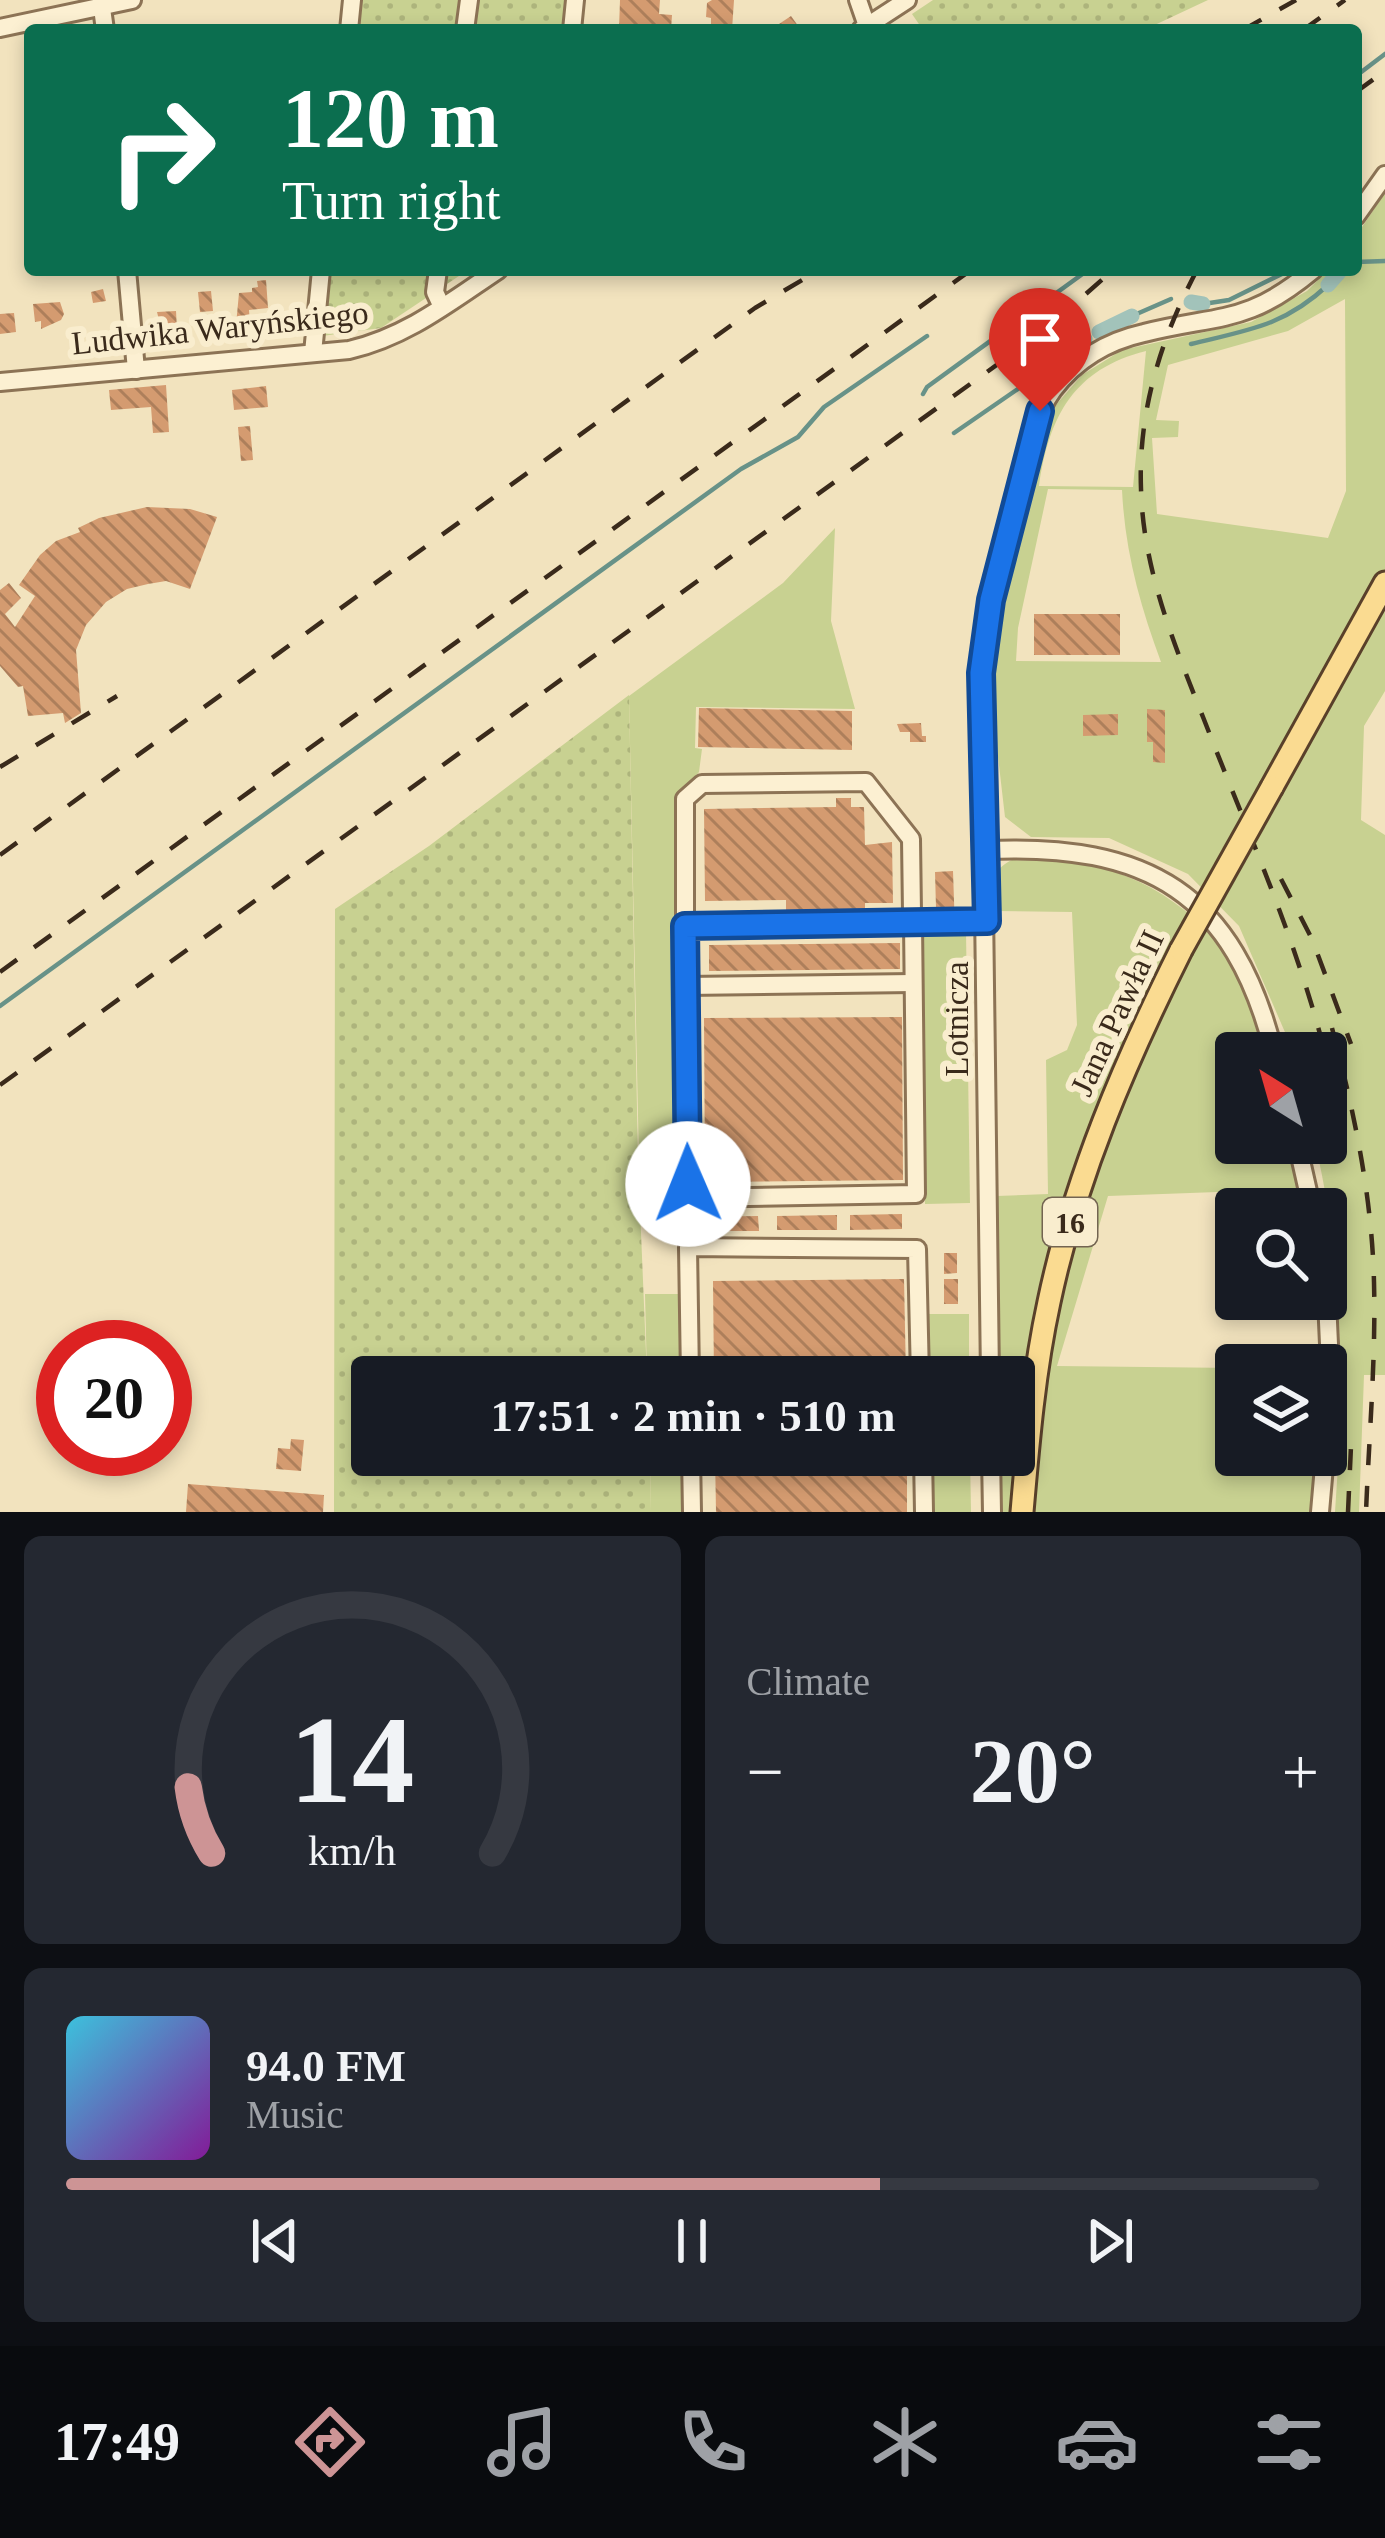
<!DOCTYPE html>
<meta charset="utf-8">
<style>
body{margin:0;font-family:"Times New Roman",serif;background:#242831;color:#f1f3f6;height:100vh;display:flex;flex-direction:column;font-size:45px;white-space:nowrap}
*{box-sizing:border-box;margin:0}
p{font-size:39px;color:#9ea1a6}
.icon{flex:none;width:66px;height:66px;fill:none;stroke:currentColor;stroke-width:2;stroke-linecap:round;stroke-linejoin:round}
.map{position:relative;height:1512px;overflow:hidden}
.sheet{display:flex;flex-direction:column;gap:24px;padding:24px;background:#0d0f14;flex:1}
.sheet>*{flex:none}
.hud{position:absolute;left:24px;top:24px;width:1338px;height:252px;border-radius:12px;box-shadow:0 6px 18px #0003;background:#0b6e4f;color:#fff;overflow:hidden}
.needle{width:78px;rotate:323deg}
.fabs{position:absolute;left:1215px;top:1032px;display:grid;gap:24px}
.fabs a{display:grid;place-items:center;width:132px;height:132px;border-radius:12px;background:#171b24;box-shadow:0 6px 18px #0003;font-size:60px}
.speed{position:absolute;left:36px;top:1320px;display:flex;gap:24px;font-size:60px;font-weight:700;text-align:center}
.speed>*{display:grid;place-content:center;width:156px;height:156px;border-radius:50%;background:#171b24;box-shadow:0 6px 18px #0003;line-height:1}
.speed .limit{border:18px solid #d22;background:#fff;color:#111}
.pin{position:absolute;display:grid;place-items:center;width:102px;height:102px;color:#fff;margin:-123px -51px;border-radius:50% 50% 50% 0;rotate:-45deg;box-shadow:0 0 12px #0007}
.pin .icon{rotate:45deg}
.me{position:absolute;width:132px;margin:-66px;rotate:359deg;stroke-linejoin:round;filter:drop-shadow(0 0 9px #0008)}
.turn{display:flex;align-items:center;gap:42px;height:252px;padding:0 60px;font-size:54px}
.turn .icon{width:156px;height:156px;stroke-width:2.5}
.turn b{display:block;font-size:84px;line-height:102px}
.big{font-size:90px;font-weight:700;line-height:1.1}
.sheet .tile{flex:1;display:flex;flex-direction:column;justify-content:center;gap:18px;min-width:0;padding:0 42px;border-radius:18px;background:#242831}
.sheet .dial{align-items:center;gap:0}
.dial svg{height:312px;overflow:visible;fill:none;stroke:#363941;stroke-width:7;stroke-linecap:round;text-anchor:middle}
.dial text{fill:#f1f3f6;stroke:none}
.song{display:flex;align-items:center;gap:36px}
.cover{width:144px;height:144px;border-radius:18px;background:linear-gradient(135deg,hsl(190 70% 55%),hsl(290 70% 35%))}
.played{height:12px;border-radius:6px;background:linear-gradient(90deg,#cd9495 65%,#363941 65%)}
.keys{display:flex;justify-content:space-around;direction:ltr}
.heat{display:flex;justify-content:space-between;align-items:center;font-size:66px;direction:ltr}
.sheet .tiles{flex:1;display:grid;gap:24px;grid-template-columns:1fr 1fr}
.tile:last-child{grid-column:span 2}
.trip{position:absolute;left:351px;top:1356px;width:684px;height:120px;border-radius:12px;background:#171b24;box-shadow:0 6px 18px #0003;font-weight:700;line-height:120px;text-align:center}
.dock{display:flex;height:192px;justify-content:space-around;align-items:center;background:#090b0e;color:#9ea1a6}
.dock .icon{width:84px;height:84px}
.dock .active{color:#cd9495}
.dock b{font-size:54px;color:#f1f3f6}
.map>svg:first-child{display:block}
</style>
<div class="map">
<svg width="1385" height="1512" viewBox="0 0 1385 1512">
<defs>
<pattern id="park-dots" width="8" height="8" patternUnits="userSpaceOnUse" patternTransform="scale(3)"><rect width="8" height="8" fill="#c8d191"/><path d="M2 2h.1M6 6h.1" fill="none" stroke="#adb47c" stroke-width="1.8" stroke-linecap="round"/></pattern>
<pattern id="building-back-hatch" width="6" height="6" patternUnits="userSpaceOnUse" patternTransform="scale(3)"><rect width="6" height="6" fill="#d49b70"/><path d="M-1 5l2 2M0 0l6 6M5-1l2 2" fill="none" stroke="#ad7f5b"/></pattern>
</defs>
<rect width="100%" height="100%" fill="#f2e3be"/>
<g fill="#c8d191" fill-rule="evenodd">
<path d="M1385 193V691L1364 726 1361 820 1385 835V1375H1364L1359 1512H1335C1344 1388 1344 1265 1315 1143H1326V1053H1294L1239 926 1188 874 1109 838 1031 837 1005 817 992 705V635L1037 450 1055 406 1082 375 1122 350 1251 322 1307 291 1328 270H1356V236ZM1345 299 1346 491 1328 538 1157 514 1152 438 1178 437 1179 421 1156 420 1168 365 1288 331ZM1146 351 1133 487 1039 486C1049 416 1074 369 1146 351ZM1048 489 1122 490C1125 552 1140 605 1161 662L1016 661 1018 628Z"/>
<path d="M835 528 831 621 855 709 696 707 695 748 702 749 699 772 679 797 672 1207 640 1208 629 696 783 583Z"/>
<path d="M1012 860C1033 861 1055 859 1076 862 1147 874 1211 917 1241 982 1251 1004 1256 1030 1263 1053H1236V1143H1286L1297 1189 1108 1196 1057 1366 1236 1368V1455H1317L1312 1512H1000V1455H1014V1377H999L997 1196 1048 1194 1046 1060 1067 1050 1077 1025 1072 912 995 911C994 890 989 870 1012 860Z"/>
<path d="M966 932 970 1203 925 1204 922 934Z"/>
<path d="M645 1294H680L681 1377H647Z"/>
<path d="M927 1314H969V1377H928Z"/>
<path d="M650 1455H682L683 1512H651Z"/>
<path d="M930 1455H970L971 1512H931Z"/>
</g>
<g fill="url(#park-dots)">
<path d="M358 0H585L583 30H355Z"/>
<path d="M933 0H1208L1144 30H923L912 14Z"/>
<path d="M329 270H468L381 328 322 336Z"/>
<path d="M629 695 638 1160 647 1377H372V1455H650L651 1512H334L335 909 429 846Z"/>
</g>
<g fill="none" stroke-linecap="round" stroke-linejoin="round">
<g stroke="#689288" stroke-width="4.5">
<path d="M1356 76 1385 54"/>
<path d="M1356 262 1385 261"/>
<path d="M1203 304 1229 300 1290 270"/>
<path d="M1132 316 1171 299"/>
<path d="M1191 344C1248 330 1284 326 1328 285"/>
<path d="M923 394 927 387 1088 270"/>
<path d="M954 433 1041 373 1080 341"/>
<path d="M0 1006 741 469 798 437 824 407 927 336"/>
</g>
<g stroke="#a2c3ba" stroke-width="15">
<path d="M1328 285 1341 270"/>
<path d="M1191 302 1203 304"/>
<path d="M1099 332 1132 316"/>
<path d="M1080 341 1085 339"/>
</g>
</g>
<g fill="url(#building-back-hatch)">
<path d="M620 0H660L659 14 672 15 671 30 619 29Z"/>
<path d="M712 0H734L732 30H711V18L706 17 707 3Z"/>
<path d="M791 16 801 30H770Z"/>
<path d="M266 280 268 308 249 310 250 324 236 325 239 293 252 292V288L258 287 257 281Z"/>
<path d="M103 289 106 301 93 303 91 292Z"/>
<path d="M211 291 213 311 200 312 198 292Z"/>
<path d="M60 302 64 314 61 320 41 329V321L35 322 33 304Z"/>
<path d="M176 311 177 330 162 332 157 312Z"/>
<path d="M14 313 16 332 0 334V314Z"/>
<path d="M282 319 284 333 268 334 267 320Z"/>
<path d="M166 385 169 432 153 433 151 407 111 410 109 390Z"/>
<path d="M266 386 268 407 234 410 232 390Z"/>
<path d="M250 426 253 460 241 461 238 427Z"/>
<path d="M147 507 190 509 217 517 190 589 166 581 148 584 127 589 106 602 86 625 76 650 81 713 65 723 63 713 28 716 23 686 18 687 0 666V590L9 583 21 598 5 614 15 627 35 596 19 585 40 555 56 541 80 532 78 528 99 518Z"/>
<rect x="1034" y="614" width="86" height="41"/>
<path d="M699 708 852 711V750L698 747Z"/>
<path d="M1147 709 1165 710V763L1153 762V742H1147Z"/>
<path d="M1118 714V735L1083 736V715Z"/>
<path d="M921 723 922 736H926V742H910V732H900L897 724Z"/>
<path d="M836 798H851V807H864L865 845 892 842 893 903H865V910L786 911V900L705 901 704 809 836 807Z"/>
<path d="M953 871 955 930 942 931 941 908H936L935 872Z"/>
<path d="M900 943V969L709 971V945Z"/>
<path d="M902 1017 903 1180 705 1182 704 1018Z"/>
<path d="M902 1214V1229L850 1230V1215Z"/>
<path d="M837 1215V1230H777V1216Z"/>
<path d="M758 1216 759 1231H699V1217Z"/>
<path d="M944 1253H957V1273L944 1274Z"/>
<path d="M904 1279 906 1377H714L713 1281Z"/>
<rect x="944" y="1279" width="14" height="25"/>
<path d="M291 1439 304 1440 301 1471 276 1469 278 1448 290 1449Z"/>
<path d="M715 1455H907V1512H716Z"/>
<path d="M188 1484 324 1495 323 1512H186Z"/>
</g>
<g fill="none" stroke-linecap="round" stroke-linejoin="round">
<defs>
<g id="minor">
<path d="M858 0 867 26"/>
<path d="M101 1 105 30"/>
<path d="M0 28 132 0"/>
<path d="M349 30 352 0"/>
<path d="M465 30 469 0"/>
<path d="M572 30 575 0"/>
<path d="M861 30 907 0"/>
<path d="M1356 216 1385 175"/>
<path d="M127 270 136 370"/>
<path d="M438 270 435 292 442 307"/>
<path d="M313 353 321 270"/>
<path d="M0 382 349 350C406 337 450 302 498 270"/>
<path d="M986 850C1148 843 1234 893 1274 1053"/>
<path d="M685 926V799L702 784 866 782 911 839 912 913 913 923 916 1194 688 1198 685 926 987 921"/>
<path d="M686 986 913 983"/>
<path d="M1297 1143 1312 1209"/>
<path d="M1326 1278 1330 1366 1326 1440"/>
<path d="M690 1377 688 1247 917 1249 920 1377"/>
<path d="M990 1377 981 673C990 612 1003 553 1017 493 1026 458 1031 420 1053 390 1076 360 1108 341 1144 333 1220 314 1247 325 1313 270"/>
<path d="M691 1455 692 1512"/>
<path d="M923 1455 924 1512"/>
<path d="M991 1455 992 1512"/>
<path d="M1320 1512 1325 1455"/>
</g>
<g id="major">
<path d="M1272 787 1385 583"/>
<path d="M1022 1512C1028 1442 1034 1371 1049 1302 1075 1178 1125 1062 1181 950"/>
</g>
</defs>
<use href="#minor" stroke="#8c7355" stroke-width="22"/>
<use href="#major" stroke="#59402a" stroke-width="27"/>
<use href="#minor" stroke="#fcf0d2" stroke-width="16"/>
<use href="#major" stroke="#fadb91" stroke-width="21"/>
<g stroke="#3a2a1b" stroke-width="4.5" stroke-dasharray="21 21" stroke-linecap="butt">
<path d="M1243 30 1296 0"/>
<path d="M1303 30 1345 0"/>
<path d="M1356 92 1385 71"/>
<path d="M1197 270C1161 338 1138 411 1141 489 1143 569 1174 644 1203 717 1246 828 1296 938 1325 1053"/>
<path d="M0 767 117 696"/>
<path d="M0 855 755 308 819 270"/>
<path d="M1281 879 1312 939 1351 1044"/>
<path d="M0 972 971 270"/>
<path d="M1332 1028C1354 1111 1372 1196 1374 1282 1376 1358 1369 1436 1366 1512"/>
<path d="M0 1085 1045 330 1113 270"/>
<path d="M1348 1512 1351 1446"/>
</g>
<defs>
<path id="major-bridge" d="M1181 950 1272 787"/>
</defs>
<use href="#major-bridge" stroke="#59402a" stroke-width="27" stroke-linecap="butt"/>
<use href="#major-bridge" stroke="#fadb91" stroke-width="21"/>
</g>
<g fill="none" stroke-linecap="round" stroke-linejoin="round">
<defs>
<path id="route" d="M688 1184 685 926 987 921 981 673 991 600 1040 411"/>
</defs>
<use href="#route" stroke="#114b97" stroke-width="30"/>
<use href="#route" stroke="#1a73e8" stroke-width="21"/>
</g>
<g text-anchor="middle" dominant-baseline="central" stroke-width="12" stroke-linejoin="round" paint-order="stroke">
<rect fill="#f9edce" stroke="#736451" stroke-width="3" x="1043" y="1198" width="54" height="48" rx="9"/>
<g font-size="30" font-weight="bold" fill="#3a2a1b">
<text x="1070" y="1222">16</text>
</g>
<g font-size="33" fill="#3a2a1b" stroke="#f9edce">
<text transform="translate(220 328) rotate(-6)">Ludwika Waryńskiego</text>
<text transform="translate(1117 1013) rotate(-65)">Jana Pawła II</text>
<text transform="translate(957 1019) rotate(-90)">Lotnicza</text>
</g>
</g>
</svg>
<div class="fabs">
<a><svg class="needle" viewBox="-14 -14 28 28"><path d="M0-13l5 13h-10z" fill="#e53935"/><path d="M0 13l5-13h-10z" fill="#9ea1a6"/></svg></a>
<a><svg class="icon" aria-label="search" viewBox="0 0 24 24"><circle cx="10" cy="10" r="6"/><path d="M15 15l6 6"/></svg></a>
<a><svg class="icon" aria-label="layers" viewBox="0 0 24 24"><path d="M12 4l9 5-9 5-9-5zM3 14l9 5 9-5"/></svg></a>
</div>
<div class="speed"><div class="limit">20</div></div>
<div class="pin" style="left:1040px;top:411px;background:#d93025"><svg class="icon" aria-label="arrive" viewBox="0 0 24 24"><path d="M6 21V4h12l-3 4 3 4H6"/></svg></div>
<svg class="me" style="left:688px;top:1184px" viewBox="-20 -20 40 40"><circle r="19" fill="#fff"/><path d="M0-13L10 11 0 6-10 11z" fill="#1a73e8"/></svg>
<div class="trip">17:51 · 2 min · 510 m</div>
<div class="hud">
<div class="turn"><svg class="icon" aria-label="right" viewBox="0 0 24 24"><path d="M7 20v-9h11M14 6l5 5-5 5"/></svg><div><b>120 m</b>Turn right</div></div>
</div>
</div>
<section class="sheet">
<div class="tiles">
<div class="tile dial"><svg viewBox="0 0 100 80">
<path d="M14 69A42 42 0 1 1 86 69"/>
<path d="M14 69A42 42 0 0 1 8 52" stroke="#cd9495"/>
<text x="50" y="56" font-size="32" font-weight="700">14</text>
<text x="50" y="72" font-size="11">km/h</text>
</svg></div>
<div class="tile"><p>Climate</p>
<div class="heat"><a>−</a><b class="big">20°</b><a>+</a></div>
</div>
<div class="tile">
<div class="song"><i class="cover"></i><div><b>94.0 FM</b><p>Music</p></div></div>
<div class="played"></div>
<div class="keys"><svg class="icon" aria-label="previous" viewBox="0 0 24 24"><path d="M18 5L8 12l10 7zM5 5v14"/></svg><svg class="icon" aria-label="pause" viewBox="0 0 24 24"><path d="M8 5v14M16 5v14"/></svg><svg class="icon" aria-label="next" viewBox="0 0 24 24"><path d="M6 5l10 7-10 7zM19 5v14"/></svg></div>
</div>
</div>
</section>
<nav class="dock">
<b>17:49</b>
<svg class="icon active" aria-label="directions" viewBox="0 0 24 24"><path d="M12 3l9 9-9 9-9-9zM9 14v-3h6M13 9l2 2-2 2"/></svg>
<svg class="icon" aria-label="music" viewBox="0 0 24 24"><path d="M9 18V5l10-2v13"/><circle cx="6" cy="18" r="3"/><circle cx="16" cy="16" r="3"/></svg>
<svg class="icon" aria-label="phone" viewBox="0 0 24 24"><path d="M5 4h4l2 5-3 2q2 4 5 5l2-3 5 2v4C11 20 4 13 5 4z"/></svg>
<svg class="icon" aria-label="climate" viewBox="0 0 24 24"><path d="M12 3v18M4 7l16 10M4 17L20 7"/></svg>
<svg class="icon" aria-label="car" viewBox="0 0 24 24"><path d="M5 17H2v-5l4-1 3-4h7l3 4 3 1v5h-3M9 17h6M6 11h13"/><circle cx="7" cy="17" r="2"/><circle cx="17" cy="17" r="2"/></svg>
<svg class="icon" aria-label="filters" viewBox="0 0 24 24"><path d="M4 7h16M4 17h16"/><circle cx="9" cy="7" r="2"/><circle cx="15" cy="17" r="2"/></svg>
</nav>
